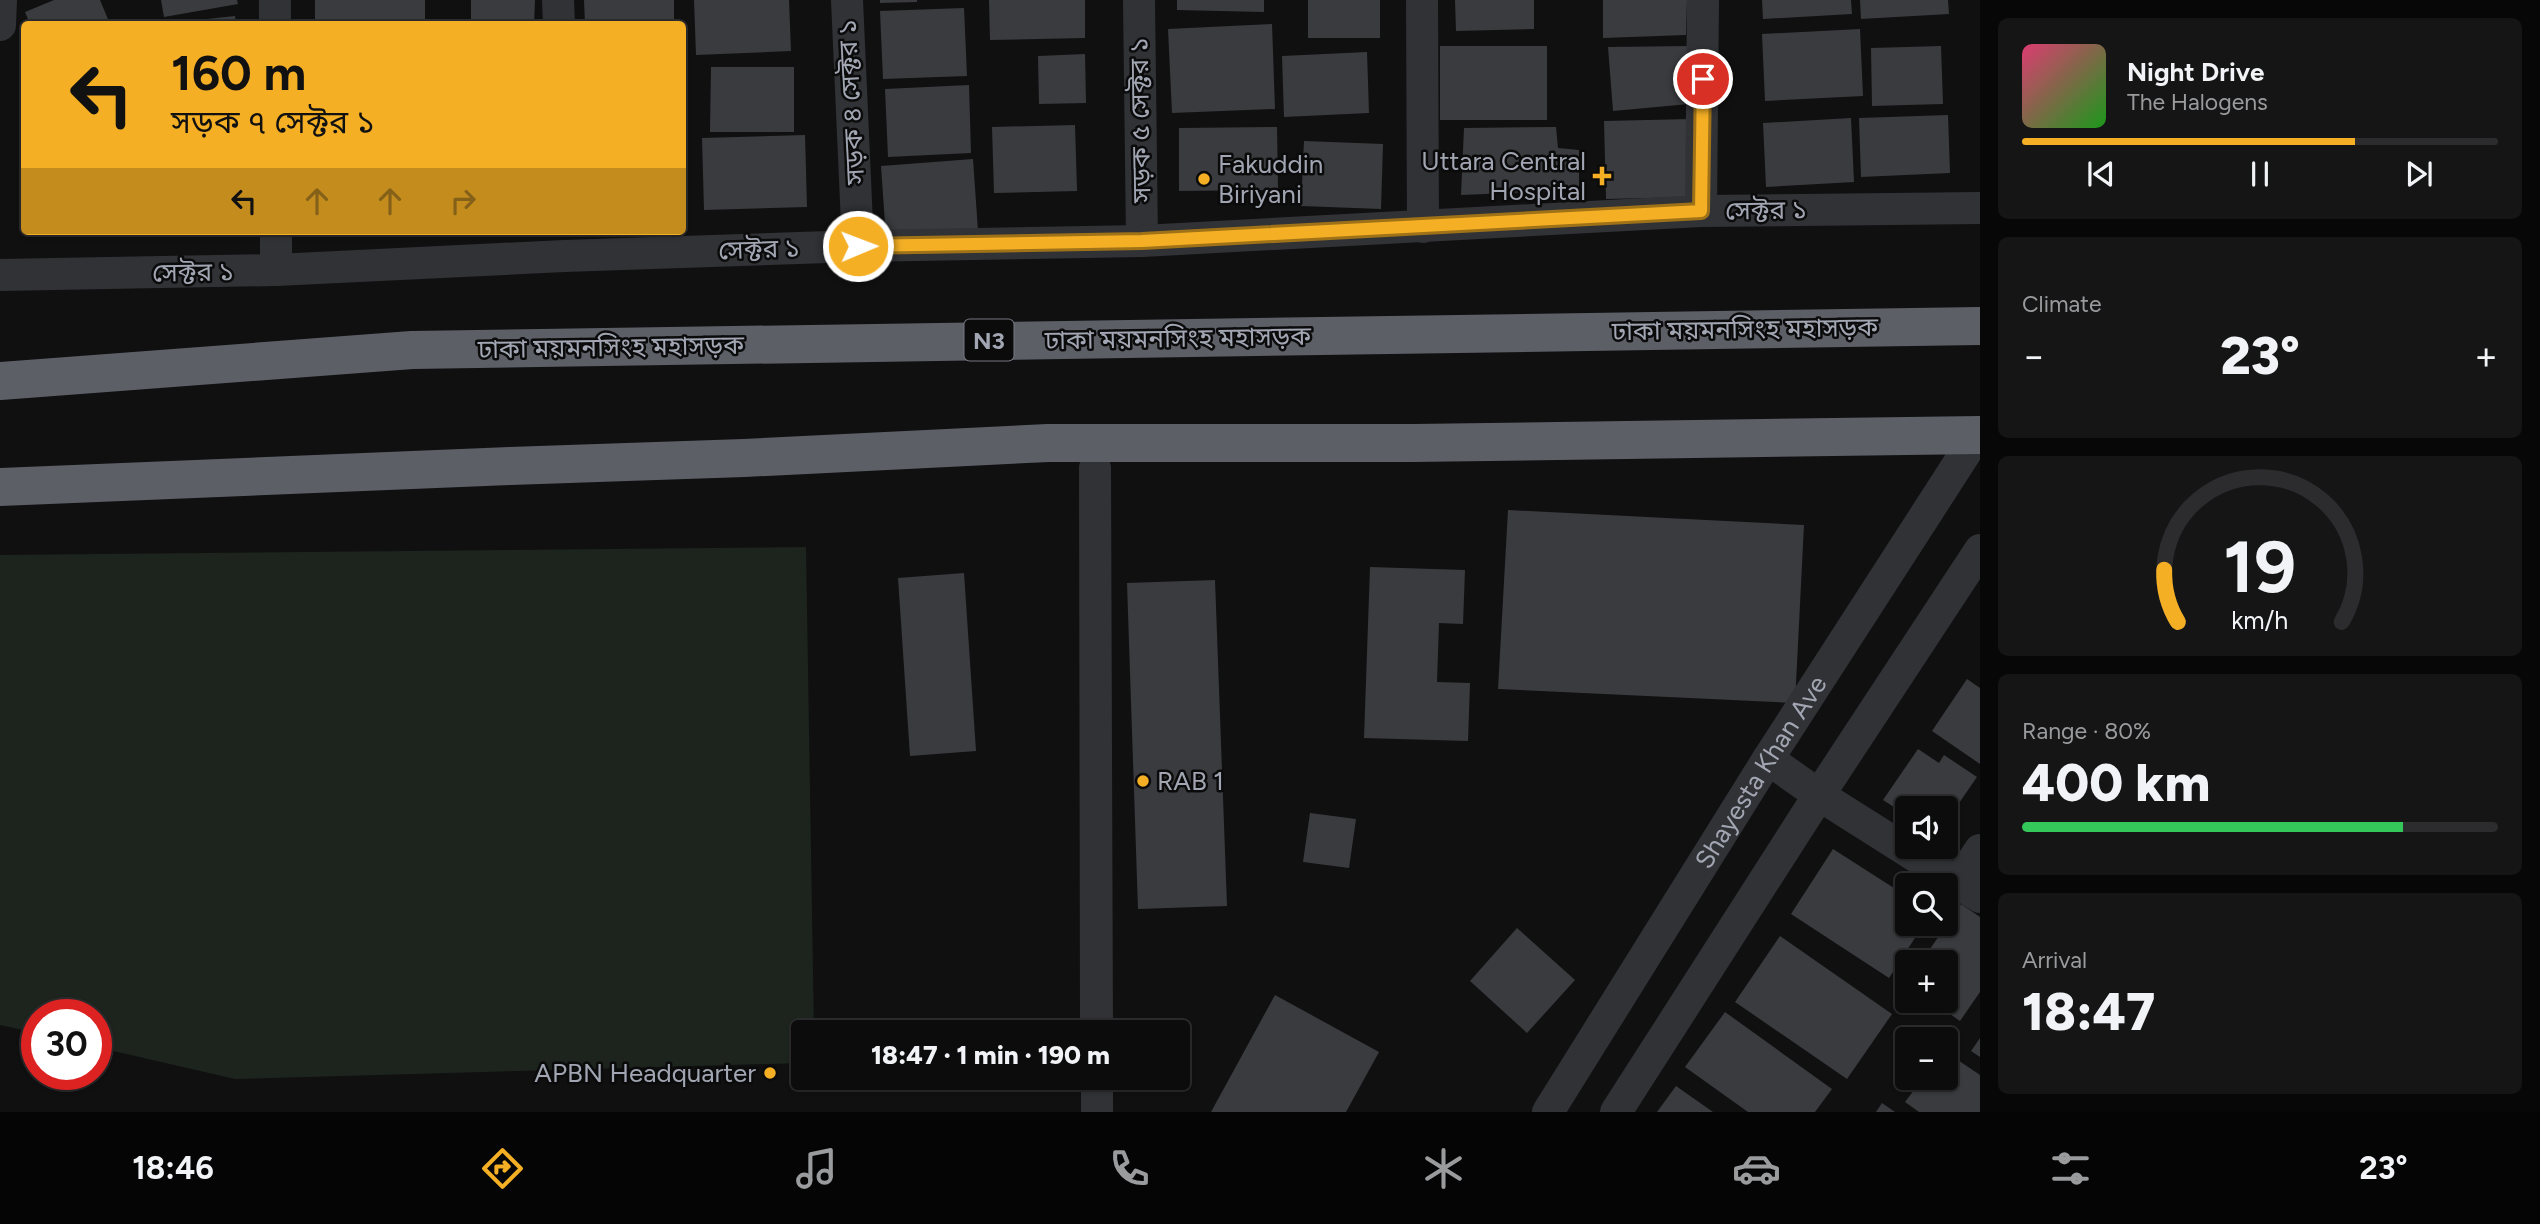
<!DOCTYPE html>
<meta charset="utf-8">
<style>
body{margin:0;font-family:Figtree,"Noto Sans Bengali",sans-serif;background:#151516;color:#f1f3f6;height:100vh;display:flex;flex-direction:column;font-size:26px;white-space:nowrap}
*{box-sizing:border-box;margin:0}
p{font-size:23px;color:#9a9b9d}
.icon{flex:none;width:38px;height:38px;fill:none;stroke:currentColor;stroke-width:2;stroke-linecap:round;stroke-linejoin:round}
.map{position:relative;flex:1;overflow:hidden}
.sheet{display:flex;flex-direction:column;gap:18px;padding:18px;background:#070707;width:560px}
.sheet>*{flex:none}
.top-card{position:absolute;left:21px;top:21px;width:665px;height:214px;border-radius:7px;box-shadow:0 2px 5px #0004,0 0 0 2px #2c2c2e;background:#f4af25;color:#111;overflow:hidden}
.tools{position:absolute;left:1895px;top:796px;display:grid;gap:14px}
.tools a{display:grid;place-items:center;width:63px;height:63px;border-radius:7px;background:#0c0c0d;box-shadow:0 2px 5px #0004,0 0 0 2px #2c2c2e;font-size:35px}
.speed{position:absolute;left:21px;top:999px;display:flex;gap:14px;font-size:35px;font-weight:700;text-align:center}
.speed>*{display:grid;place-content:center;width:91px;height:91px;border-radius:50%;background:#0c0c0d;box-shadow:0 2px 5px #0004,0 0 0 2px #2c2c2e;line-height:1}
.speed .limit{border:10px solid #d22;background:#fff;color:#111}
.pin{position:absolute;display:grid;place-items:center;width:60px;height:60px;color:#fff;margin:-30px;border:4px solid #fff;border-radius:50%;box-shadow:0 2px 7px #0007}
.me{position:absolute;width:77px;margin:-38px;rotate:89deg;stroke-linejoin:round;filter:drop-shadow(0 0 5px #0008)}
.turn{display:flex;align-items:center;gap:24px;height:147px;padding:0 35px;font-size:32px}
.turn .icon{width:91px;height:91px;stroke-width:2.5}
.turn b{display:block;font-size:49px;line-height:60px}
.lanes{display:flex;align-items:center;height:66px;padding:0 35px;background:#0003;justify-content:center;gap:35px;direction:ltr}
.lanes .off{opacity:.35}
.big{font-size:52px;font-weight:800;line-height:1.1}
.sheet .tile{flex:1;display:flex;flex-direction:column;justify-content:center;gap:10px;min-width:0;padding:0 24px;border-radius:10px;background:#151516}
.sheet .dial{align-items:center;gap:0}
.dial svg{height:182px;overflow:visible;fill:none;stroke:#2c2c2e;stroke-width:7;stroke-linecap:round;text-anchor:middle}
.dial text{fill:#f1f3f6;stroke:none}
.song{display:flex;align-items:center;gap:21px}
.cover{width:84px;height:84px;border-radius:10px;background:linear-gradient(135deg,hsl(340 70% 55%),hsl(120 70% 35%))}
.played{height:7px;border-radius:4px;background:linear-gradient(90deg,#f4af25 70%,#2c2c2e 70%)}
.keys{display:flex;justify-content:space-around;direction:ltr}
.heat{display:flex;justify-content:space-between;align-items:center;font-size:38px;direction:ltr}
.charge{height:10px;border-radius:5px;background:linear-gradient(90deg,#34c759 80%,#2c2c2e 0)}
.trip{position:absolute;left:791px;top:1020px;width:399px;height:70px;border-radius:7px;background:#0c0c0d;box-shadow:0 2px 5px #0004,0 0 0 2px #2c2c2e;font-weight:800;line-height:70px;text-align:center}
.tab-bar{display:flex;height:112px;justify-content:space-around;align-items:center;background:#050505;color:#9a9b9d}
.tab-bar .icon{width:49px;height:49px}
.tab-bar .on{color:#f4af25}
.tab-bar b{font-size:32px;color:#f1f3f6}
main{display:flex;flex:1;min-height:0}
.map>svg:first-child{display:block}
</style>
<main>
<div class="map">
<svg width="1980" height="1112" viewBox="0 0 1980 1112">
<rect width="100%" height="100%" fill="#101011"/>
<path fill="#1c241d" d="M806 547 814 1032H803V1063L235 1079 96 1047V1015H37V1033L0 1025V555Z"/>
<g fill="#3a3b3e">
<path d="M54 0H100L110 24H30L25 12Z"/>
<path d="M161 0H237L238 4 164 17Z"/>
<rect x="315" y="0" width="110" height="24"/>
<path d="M471 0H535L534 24H471Z"/>
<path d="M584 0H674V24H585Z"/>
<path d="M694 0H789L791 51 696 55Z"/>
<path d="M880 0H917V2L880 3Z"/>
<path d="M989 0H1085V38L990 40Z"/>
<path d="M1177 0H1264V12L1177 10Z"/>
<rect x="1308" y="0" width="72" height="38"/>
<path d="M1455 0H1534V29L1456 31Z"/>
<path d="M1603 0H1687L1686 35 1603 38Z"/>
<path d="M1762 0H1851L1852 14 1763 19Z"/>
<path d="M1860 0H1948L1949 14 1861 19Z"/>
<path d="M964 8 967 76 883 79 880 11Z"/>
<path d="M235 16 236 24H169V23Z"/>
<path d="M1272 24 1275 109 1172 113 1168 29Z"/>
<path d="M1860 29 1863 96 1765 101 1762 34Z"/>
<rect x="1440" y="46" width="107" height="74"/>
<path d="M1690 46 1689 104 1613 111 1608 47Z"/>
<path d="M1941 46 1943 104 1872 106 1871 48Z"/>
<path d="M1367 52 1369 113 1284 117 1282 56Z"/>
<path d="M1085 54 1086 103 1039 104 1038 56Z"/>
<path d="M711 67H794V132H710Z"/>
<path d="M969 85 971 153 888 157 885 89Z"/>
<path d="M1948 115 1950 173 1861 177 1859 118Z"/>
<path d="M1851 118 1854 182 1766 187 1763 123Z"/>
<path d="M1691 119 1693 197 1606 199 1604 121Z"/>
<path d="M1075 125 1077 191 994 193 992 127Z"/>
<path d="M1277 127 1278 190 1179 191V128Z"/>
<path d="M1556 127 1558 148 1579 150V190L1461 195 1464 128Z"/>
<path d="M805 135 807 207 704 210 702 138Z"/>
<path d="M1304 141 1383 144 1381 209 1301 206Z"/>
<path d="M973 159 978 231 886 238 881 166Z"/>
<path d="M22 222H24V231H127V236L22 234Z"/>
<path d="M1508 510 1804 525 1795 703 1498 689Z"/>
<path d="M1370 567 1465 570 1463 624 1439 623 1437 682 1470 683 1468 741 1364 738Z"/>
<path d="M964 573 976 751 910 756 898 578Z"/>
<path d="M1215 580 1227 906 1138 909 1127 583Z"/>
<path d="M1967 679 1980 688V764L1932 731Z"/>
<path d="M1918 749 1939 763 1944 755 1977 777 1946 822V808H1908V816L1883 800Z"/>
<path d="M1310 813 1356 819 1349 868 1303 862Z"/>
<path d="M1833 849 1908 897V924H1924L1889 978 1791 914Z"/>
<path d="M1961 904 1980 917V992L1960 1021 1931 1001H1946V962H1921Z"/>
<path d="M1517 928 1575 980 1527 1033 1470 981Z"/>
<path d="M1780 936 1892 1014 1847 1079 1735 1002Z"/>
<path d="M1275 995 1379 1052 1346 1112H1211Z"/>
<path d="M1725 1012 1832 1089 1815 1112H1748L1685 1067Z"/>
<path d="M1980 1038V1057L1971 1051Z"/>
<path d="M1946 1052 1980 1075V1112H1919L1905 1102 1923 1078H1946Z"/>
<path d="M1676 1086 1713 1112H1657Z"/>
<path d="M1882 1103 1895 1112H1876Z"/>
</g>
<g fill="none" stroke-linecap="round" stroke-linejoin="round">
<g stroke="#313236" stroke-width="32">
<path d="M275 0V24"/>
<path d="M558 0 559 24"/>
<path d="M847 0 858 246"/>
<path d="M1139 0 1142 241"/>
<path d="M1422 0 1423 227"/>
<path d="M0 25 1 0"/>
<path d="M1701 211 1703 0"/>
<path d="M276 231V270"/>
<path d="M0 275 276 270 564 256 858 246 1142 241 1701 211 1980 208"/>
<path d="M1768 759 1819 795 1980 897"/>
<path d="M1958 883 1980 850"/>
<path d="M1096 1032 1095 468 1097 1032"/>
<path d="M1097 1078V1112"/>
<path id="s1" d="M1548 1112 1768 759 1977 435"/>
<path d="M1616 1112 1819 795 1980 550"/>
</g>
<g stroke="#5d5f67" stroke-width="38">
<path d="M0 381 412 350 1980 326"/>
<path d="M0 487 510 466 744 458 1048 443H1413L1980 435"/>
</g>
</g>
<g fill="none" stroke-linecap="round" stroke-linejoin="round">
<defs>
<path id="route" d="M858 246 1142 241 1701 211 1703 79"/>
</defs>
<use href="#route" stroke="#9f7218" stroke-width="18"/>
<use href="#route" stroke="#f4af25" stroke-width="12"/>
</g>
<g fill="#f4af25" stroke="#0b0b0c" stroke-width="2.5">
<path d="M1598.5 165.5h7v7h7v7h-7v7h-7v-7h-7v-7h7z"/>
<circle cx="1204" cy="179" r="7"/>
<circle cx="1143" cy="781" r="7"/>
<circle cx="770" cy="1073" r="7"/>
</g>
<g text-anchor="middle" dominant-baseline="central" stroke-width="5" stroke-linejoin="round" paint-order="stroke">
<rect fill="#0b0b0c" stroke="#747880" stroke-width="2" x="964.5" y="319.5" width="49" height="41" rx="5"/>
<g font-size="24" font-weight="bold" fill="#a1a6b2">
<text x="989" y="340">N3</text>
</g>
<g font-size="26" fill="#a1a6b2" stroke="#0b0b0c">
<text transform="translate(851 102) rotate(-93)">সড়ক ৪ সেক্টর ১</text>
<text transform="translate(1140 120) rotate(-91)">সড়ক ৫ সেক্টর ১</text>
<text transform="translate(1766 210) rotate(-1)">সেক্টর ১</text>
<text transform="translate(759 249) rotate(-2)">সেক্টর ১</text>
<text transform="translate(193 272) rotate(-1)">সেক্টর ১</text>
<text transform="translate(1745 329) rotate(-1)">ঢাকা ময়মনসিংহ মহাসড়ক</text>
<text transform="translate(1178 338) rotate(-1)">ঢাকা ময়মনসিংহ মহাসড়ক</text>
<text transform="translate(611 347) rotate(-1)">ঢাকা ময়মনসিংহ মহাসড়ক</text>
<text stroke="none"><textPath href="#s1" startOffset="401">Shayesta Khan Ave</textPath></text>
</g>
<g font-size="26" fill="#a1a6b2" stroke="#0b0b0c" text-anchor="end">
<text x="1586" y="161">Uttara Central<tspan x="1586" dy="30">Hospital</tspan></text>
<text x="1218" y="164" text-anchor="start">Fakuddin<tspan x="1218" dy="30">Biriyani</tspan></text>
<text x="1157" y="781" text-anchor="start">RAB 1</text>
<text x="756" y="1073">APBN Headquarter</text>
</g>
</g>
</svg>
<div class="tools">
<a><svg class="icon" aria-label="sound" viewBox="0 0 24 24"><path d="M4 9h4l5-4v14l-5-4H4zM17 9q2 3 0 6"/></svg></a>
<a><svg class="icon" aria-label="search" viewBox="0 0 24 24"><circle cx="10" cy="10" r="6"/><path d="M15 15l6 6"/></svg></a>
<a>+</a>
<a>−</a>
</div>
<div class="speed"><div class="limit">30</div></div>
<div class="pin" style="left:1703px;top:79px;background:#d93025"><svg class="icon" aria-label="arrive" viewBox="0 0 24 24"><path d="M6 21V4h12l-3 4 3 4H6"/></svg></div>
<svg class="me" style="left:858px;top:246px" viewBox="-20 -20 40 40"><circle r="17" fill="#f4af25" stroke="#fff" stroke-width="3"/><path d="M0-11L8 9 0 5-8 9z" fill="#fff"/></svg>
<div class="trip">18:47 · 1 min · 190 m</div>
<div class="top-card">
<div class="turn"><svg class="icon" aria-label="left" viewBox="0 0 24 24"><path d="M17 20v-9H6M10 6l-5 5 5 5"/></svg><div><b>160 m</b>সড়ক ৭ সেক্টর ১</div></div>
<div class="lanes"><svg class="icon" aria-label="left" viewBox="0 0 24 24"><path d="M17 20v-9H6M10 6l-5 5 5 5"/></svg><svg class="icon off" aria-label="ahead" viewBox="0 0 24 24"><path d="M12 20V5M6 11l6-6 6 6"/></svg><svg class="icon off" aria-label="ahead" viewBox="0 0 24 24"><path d="M12 20V5M6 11l6-6 6 6"/></svg><svg class="icon off" aria-label="right" viewBox="0 0 24 24"><path d="M7 20v-9h11M14 6l5 5-5 5"/></svg></div>
</div>
</div>
<section class="sheet">
<div class="tile">
<div class="song"><i class="cover"></i><div><b>Night Drive</b><p>The Halogens</p></div></div>
<div class="played"></div>
<div class="keys"><svg class="icon" aria-label="previous" viewBox="0 0 24 24"><path d="M18 5L8 12l10 7zM5 5v14"/></svg><svg class="icon" aria-label="pause" viewBox="0 0 24 24"><path d="M8 5v14M16 5v14"/></svg><svg class="icon" aria-label="next" viewBox="0 0 24 24"><path d="M6 5l10 7-10 7zM19 5v14"/></svg></div>
</div>
<div class="tile"><p>Climate</p>
<div class="heat"><a>−</a><b class="big">23°</b><a>+</a></div>
</div>
<div class="tile dial"><svg viewBox="0 0 100 80">
<path d="M14 69A42 42 0 1 1 86 69"/>
<path d="M14 69A42 42 0 0 1 8 46" stroke="#f4af25"/>
<text x="50" y="56" font-size="32" font-weight="700">19</text>
<text x="50" y="72" font-size="11">km/h</text>
</svg></div>
<div class="tile"><p>Range · 80%</p><b class="big">400 km</b><div class="charge"></div></div>
<div class="tile"><p>Arrival</p><b class="big">18:47</b></div>
</section>
</main>
<nav class="tab-bar">
<b>18:46</b>
<svg class="icon on" aria-label="directions" viewBox="0 0 24 24"><path d="M12 3l9 9-9 9-9-9zM9 14v-3h6M13 9l2 2-2 2"/></svg>
<svg class="icon" aria-label="music" viewBox="0 0 24 24"><path d="M9 18V5l10-2v13"/><circle cx="6" cy="18" r="3"/><circle cx="16" cy="16" r="3"/></svg>
<svg class="icon" aria-label="phone" viewBox="0 0 24 24"><path d="M5 4h4l2 5-3 2q2 4 5 5l2-3 5 2v4C11 20 4 13 5 4z"/></svg>
<svg class="icon" aria-label="climate" viewBox="0 0 24 24"><path d="M12 3v18M4 7l16 10M4 17L20 7"/></svg>
<svg class="icon" aria-label="car" viewBox="0 0 24 24"><path d="M5 17H2v-5l4-1 3-4h7l3 4 3 1v5h-3M9 17h6M6 11h13"/><circle cx="7" cy="17" r="2"/><circle cx="17" cy="17" r="2"/></svg>
<svg class="icon" aria-label="filters" viewBox="0 0 24 24"><path d="M4 7h16M4 17h16"/><circle cx="9" cy="7" r="2"/><circle cx="15" cy="17" r="2"/></svg>
<b>23°</b>
</nav>
